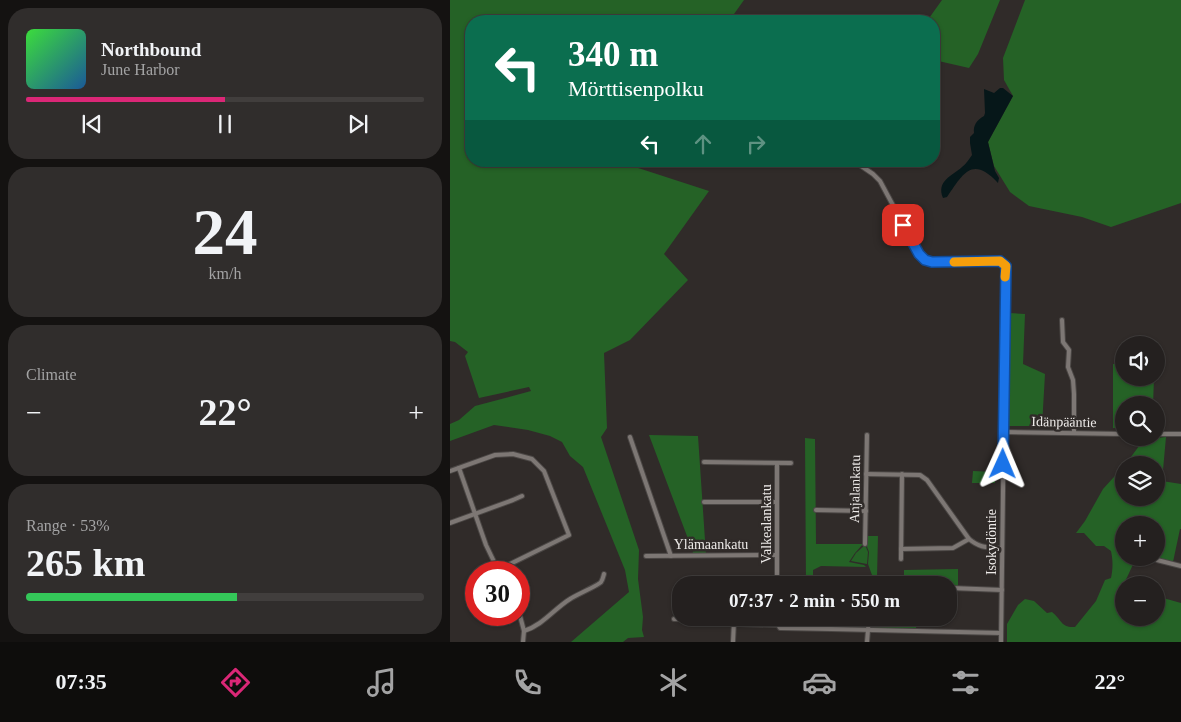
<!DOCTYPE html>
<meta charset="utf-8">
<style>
body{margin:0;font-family:Georgia,serif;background:#302d2c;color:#f1f3f6;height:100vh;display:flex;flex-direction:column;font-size:19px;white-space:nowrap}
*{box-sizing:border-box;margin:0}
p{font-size:16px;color:#a3a3a4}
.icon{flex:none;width:28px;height:28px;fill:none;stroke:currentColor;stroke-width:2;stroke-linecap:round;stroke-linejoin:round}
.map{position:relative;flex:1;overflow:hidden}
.sheet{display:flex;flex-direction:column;gap:8px;padding:8px;background:#141211;width:450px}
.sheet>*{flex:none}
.hud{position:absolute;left:15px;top:15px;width:475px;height:152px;border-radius:20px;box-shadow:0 1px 4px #0004,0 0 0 1px #413e3d;background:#0b6e4f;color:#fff;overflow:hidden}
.tools{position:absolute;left:665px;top:336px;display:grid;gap:10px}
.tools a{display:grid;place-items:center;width:50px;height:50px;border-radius:50%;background:#24201f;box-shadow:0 1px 4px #0004,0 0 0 1px #413e3d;font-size:25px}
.speed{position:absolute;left:15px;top:561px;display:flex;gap:10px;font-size:25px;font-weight:700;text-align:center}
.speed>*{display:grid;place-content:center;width:65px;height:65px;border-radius:50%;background:#24201f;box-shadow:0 1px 4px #0004,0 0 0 1px #413e3d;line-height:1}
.speed .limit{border:8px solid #d22;background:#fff;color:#111}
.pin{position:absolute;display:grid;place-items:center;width:42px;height:42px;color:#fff;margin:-21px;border-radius:10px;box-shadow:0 2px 8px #0006}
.me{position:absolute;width:55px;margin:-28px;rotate:1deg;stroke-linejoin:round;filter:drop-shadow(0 0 4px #0008)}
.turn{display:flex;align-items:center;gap:18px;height:105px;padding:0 20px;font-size:22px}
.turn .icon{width:65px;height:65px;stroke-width:2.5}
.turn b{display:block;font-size:35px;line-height:42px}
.lanes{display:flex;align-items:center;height:48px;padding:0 20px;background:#0003;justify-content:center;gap:25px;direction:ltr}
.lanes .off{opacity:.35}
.big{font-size:38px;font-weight:800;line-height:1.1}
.sheet .card{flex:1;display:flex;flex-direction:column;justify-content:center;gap:8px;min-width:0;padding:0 18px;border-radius:20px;background:#302d2c}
.sheet .dial{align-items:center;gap:0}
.dial b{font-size:65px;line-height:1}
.song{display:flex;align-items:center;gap:15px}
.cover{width:60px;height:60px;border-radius:8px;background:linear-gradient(135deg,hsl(120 70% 55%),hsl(210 70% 35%))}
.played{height:5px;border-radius:2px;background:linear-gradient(90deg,#db2777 50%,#413e3d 50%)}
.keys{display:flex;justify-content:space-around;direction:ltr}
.heat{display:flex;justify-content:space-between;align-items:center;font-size:28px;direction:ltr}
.charge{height:8px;border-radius:4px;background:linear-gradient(90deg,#34c759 53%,#413e3d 0)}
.trip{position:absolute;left:222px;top:576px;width:285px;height:50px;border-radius:20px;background:#24201f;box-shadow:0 1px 4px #0004,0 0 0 1px #413e3d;font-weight:800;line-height:50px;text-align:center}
.tab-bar{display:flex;height:80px;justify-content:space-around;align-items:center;background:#0e0d0c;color:#a3a3a4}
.tab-bar .icon{width:35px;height:35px}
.tab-bar .current{color:#db2777}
.tab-bar b{font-size:22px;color:#f1f3f6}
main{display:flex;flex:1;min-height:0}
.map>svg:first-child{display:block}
</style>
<main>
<section class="sheet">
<div class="card">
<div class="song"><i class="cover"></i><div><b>Northbound</b><p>June Harbor</p></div></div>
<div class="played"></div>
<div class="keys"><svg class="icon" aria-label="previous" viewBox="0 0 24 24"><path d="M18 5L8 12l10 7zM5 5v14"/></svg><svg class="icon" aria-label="pause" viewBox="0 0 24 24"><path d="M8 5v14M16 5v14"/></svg><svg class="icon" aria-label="next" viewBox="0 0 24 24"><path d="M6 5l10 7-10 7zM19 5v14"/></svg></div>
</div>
<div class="card dial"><b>24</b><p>km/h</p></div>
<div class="card"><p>Climate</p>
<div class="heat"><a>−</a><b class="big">22°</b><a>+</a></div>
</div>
<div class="card"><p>Range · 53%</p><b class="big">265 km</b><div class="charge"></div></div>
</section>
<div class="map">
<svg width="731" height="642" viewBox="0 0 731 642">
<rect width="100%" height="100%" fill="#302b29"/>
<g fill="#256226">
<path d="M0 0H294L279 21H21V161H181L179 165 259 191 214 254 238 280 180 340 154 353 157 428 151 437 189 550 188 579 193 617 192 630 194 637 178 638 173 642H121L179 592 175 570 133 467 120 456 112 442 100 436 78 430 44 425 0 441V424L9 420 25 406 81 391 79 387 29 398 15 356 18 352 5 342 0 341Z"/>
<path d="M492 0H550L528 54 519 68 484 60V21H477Z"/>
<path d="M575 0H731V203L661 227 632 217 579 206 560 192 544 166 538 142 563 96 554 80 553 58Z"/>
<path d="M559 313 575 314 573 364 595 374 592 426H557Z"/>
<path d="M663 364H674V378H704L703 405H674V428H663Z"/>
<path d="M199 435 248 436 256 555H242L243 552Z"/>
<path d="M716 437 712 481 731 484V529H730L723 562 703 558H706V525H674V558H686L673 586 674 618H706V596L731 603V642H557V624L568 605 575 599 584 601 597 613 602 612C612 620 611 628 625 627L646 601 655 580 661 578C663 568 663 561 661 551L654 546H646L634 533H626L635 521 653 489 674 466V498H706V465H675L692 442 699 439Z"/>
<path d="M355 438 365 439 366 544H413L405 553 399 562 414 565 416 567 371 566 363 570V585H356Z"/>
<path d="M523 471 545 472V483H522Z"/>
<path d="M416 536H428L427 577 451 576V578L448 580 440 582 430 581 422 575 418 564 419 552 416 544Z"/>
<path d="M415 545 418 552 417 564 401 561 406 553Z"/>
<path d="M508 569V586L496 585 491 582 489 585H440L449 583 454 579V570Z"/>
<path d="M421 618H467L466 629 419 628Z"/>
</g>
<path fill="#061719" d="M550 88H553L563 96 538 142 545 171 549 178 548 183C522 155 513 174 497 197L493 198C486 181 502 176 512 167 516 164 519 159 522 155L520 143V137L524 133C523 125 527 120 534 116L535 113 534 89 544 93Z"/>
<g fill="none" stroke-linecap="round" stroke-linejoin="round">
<defs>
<g id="minor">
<path d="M404 161 423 174 430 181 469 254 475 260 482 263 550 261 556 266 551 642"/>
<path d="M612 320 613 342 619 350 618 367 623 380 624 394V433"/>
<path d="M554 432 674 434"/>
<path d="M706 434H731"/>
<path d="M180 437 221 556"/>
<path d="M254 462 341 463"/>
<path d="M327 464V585"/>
<path d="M9 468 36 545 49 572"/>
<path d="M0 471 45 455 63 454 82 459 94 471 119 535 48 570"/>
<path d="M416 474 470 475 477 480 519 539C531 549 538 547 552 548"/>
<path d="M254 502H327"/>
<path d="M366 510 416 511"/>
<path d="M0 523 63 500 72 496"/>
<path d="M415 544 417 435"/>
<path d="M451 549 503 548 519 539"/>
<path d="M196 556 327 555"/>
<path d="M451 559 452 474"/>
<path d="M707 560 731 566"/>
<path d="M501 588 552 590"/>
<path d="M69 612 74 631 73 642"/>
<path d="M327 618 328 625"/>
<path d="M224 619 284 621 289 624 328 625 330 628 381 629 551 633"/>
<path d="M74 631C93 625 104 609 120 599 126 595 149 585 151 582 153 579 153 577 154 574"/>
<path d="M283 642 284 621"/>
<path d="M417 642 419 618"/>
</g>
</defs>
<use href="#minor" stroke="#4b4745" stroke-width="6"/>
<use href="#minor" stroke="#7d7774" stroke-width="4"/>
</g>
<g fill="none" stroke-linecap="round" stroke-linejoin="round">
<defs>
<path id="route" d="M453 225 469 254 475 260 482 262 550 261 556 266 553 464"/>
</defs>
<use href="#route" stroke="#114b97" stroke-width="12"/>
<use href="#route" stroke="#1a73e8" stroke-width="9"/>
<path stroke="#f59e0b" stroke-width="9" d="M504 262 550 261 556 266 555 277"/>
</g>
<g text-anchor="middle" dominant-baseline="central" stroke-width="5" stroke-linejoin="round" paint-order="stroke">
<g font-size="14" fill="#edeae8" stroke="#302b29">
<text transform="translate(614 422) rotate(1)">Idänpääntie</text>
<text transform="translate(405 489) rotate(-89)">Anjalankatu</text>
<text transform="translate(316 524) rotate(-90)">Valkealankatu</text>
<text transform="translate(541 542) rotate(-90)">Isokydöntie</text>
<text x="261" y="544">Ylämaankatu</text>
</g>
</g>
</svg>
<div class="tools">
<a><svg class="icon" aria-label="sound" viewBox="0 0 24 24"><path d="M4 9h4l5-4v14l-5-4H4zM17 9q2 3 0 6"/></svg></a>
<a><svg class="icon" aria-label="search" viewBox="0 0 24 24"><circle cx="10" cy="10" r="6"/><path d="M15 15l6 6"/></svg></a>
<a><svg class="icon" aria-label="layers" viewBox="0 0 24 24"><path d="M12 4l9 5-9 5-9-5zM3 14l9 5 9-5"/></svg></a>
<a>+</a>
<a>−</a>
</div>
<div class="speed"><div class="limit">30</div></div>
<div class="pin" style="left:453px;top:225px;background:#d93025"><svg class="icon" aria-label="arrive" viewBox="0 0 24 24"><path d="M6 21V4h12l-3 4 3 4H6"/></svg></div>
<svg class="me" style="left:553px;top:464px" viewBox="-20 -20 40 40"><path d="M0-17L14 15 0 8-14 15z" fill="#1a73e8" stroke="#fff" stroke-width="4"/></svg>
<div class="trip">07:37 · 2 min · 550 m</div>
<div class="hud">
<div class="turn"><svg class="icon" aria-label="left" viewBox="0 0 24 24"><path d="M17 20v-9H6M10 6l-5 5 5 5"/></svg><div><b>340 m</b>Mörttisenpolku</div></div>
<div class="lanes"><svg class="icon" aria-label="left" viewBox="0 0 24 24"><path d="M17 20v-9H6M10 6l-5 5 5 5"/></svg><svg class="icon off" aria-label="ahead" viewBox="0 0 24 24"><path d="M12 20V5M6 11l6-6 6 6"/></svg><svg class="icon off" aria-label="right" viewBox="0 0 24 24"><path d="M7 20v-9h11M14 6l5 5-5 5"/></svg></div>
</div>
</div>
</main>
<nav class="tab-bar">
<b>07:35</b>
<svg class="icon current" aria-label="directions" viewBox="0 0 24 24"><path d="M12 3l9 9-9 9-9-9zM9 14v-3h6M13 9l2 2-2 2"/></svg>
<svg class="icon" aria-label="music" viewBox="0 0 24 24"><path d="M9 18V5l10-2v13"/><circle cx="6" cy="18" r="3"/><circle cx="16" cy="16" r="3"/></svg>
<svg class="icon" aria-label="phone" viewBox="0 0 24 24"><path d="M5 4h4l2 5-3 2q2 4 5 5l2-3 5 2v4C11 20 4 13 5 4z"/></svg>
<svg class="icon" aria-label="climate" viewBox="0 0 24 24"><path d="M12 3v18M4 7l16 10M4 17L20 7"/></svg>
<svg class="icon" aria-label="car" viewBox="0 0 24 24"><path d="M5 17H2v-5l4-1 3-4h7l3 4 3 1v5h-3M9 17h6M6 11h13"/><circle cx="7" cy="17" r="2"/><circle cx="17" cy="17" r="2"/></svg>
<svg class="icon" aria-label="filters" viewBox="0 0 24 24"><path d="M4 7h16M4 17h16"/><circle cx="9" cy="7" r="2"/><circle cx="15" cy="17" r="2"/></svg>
<b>22°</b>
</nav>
